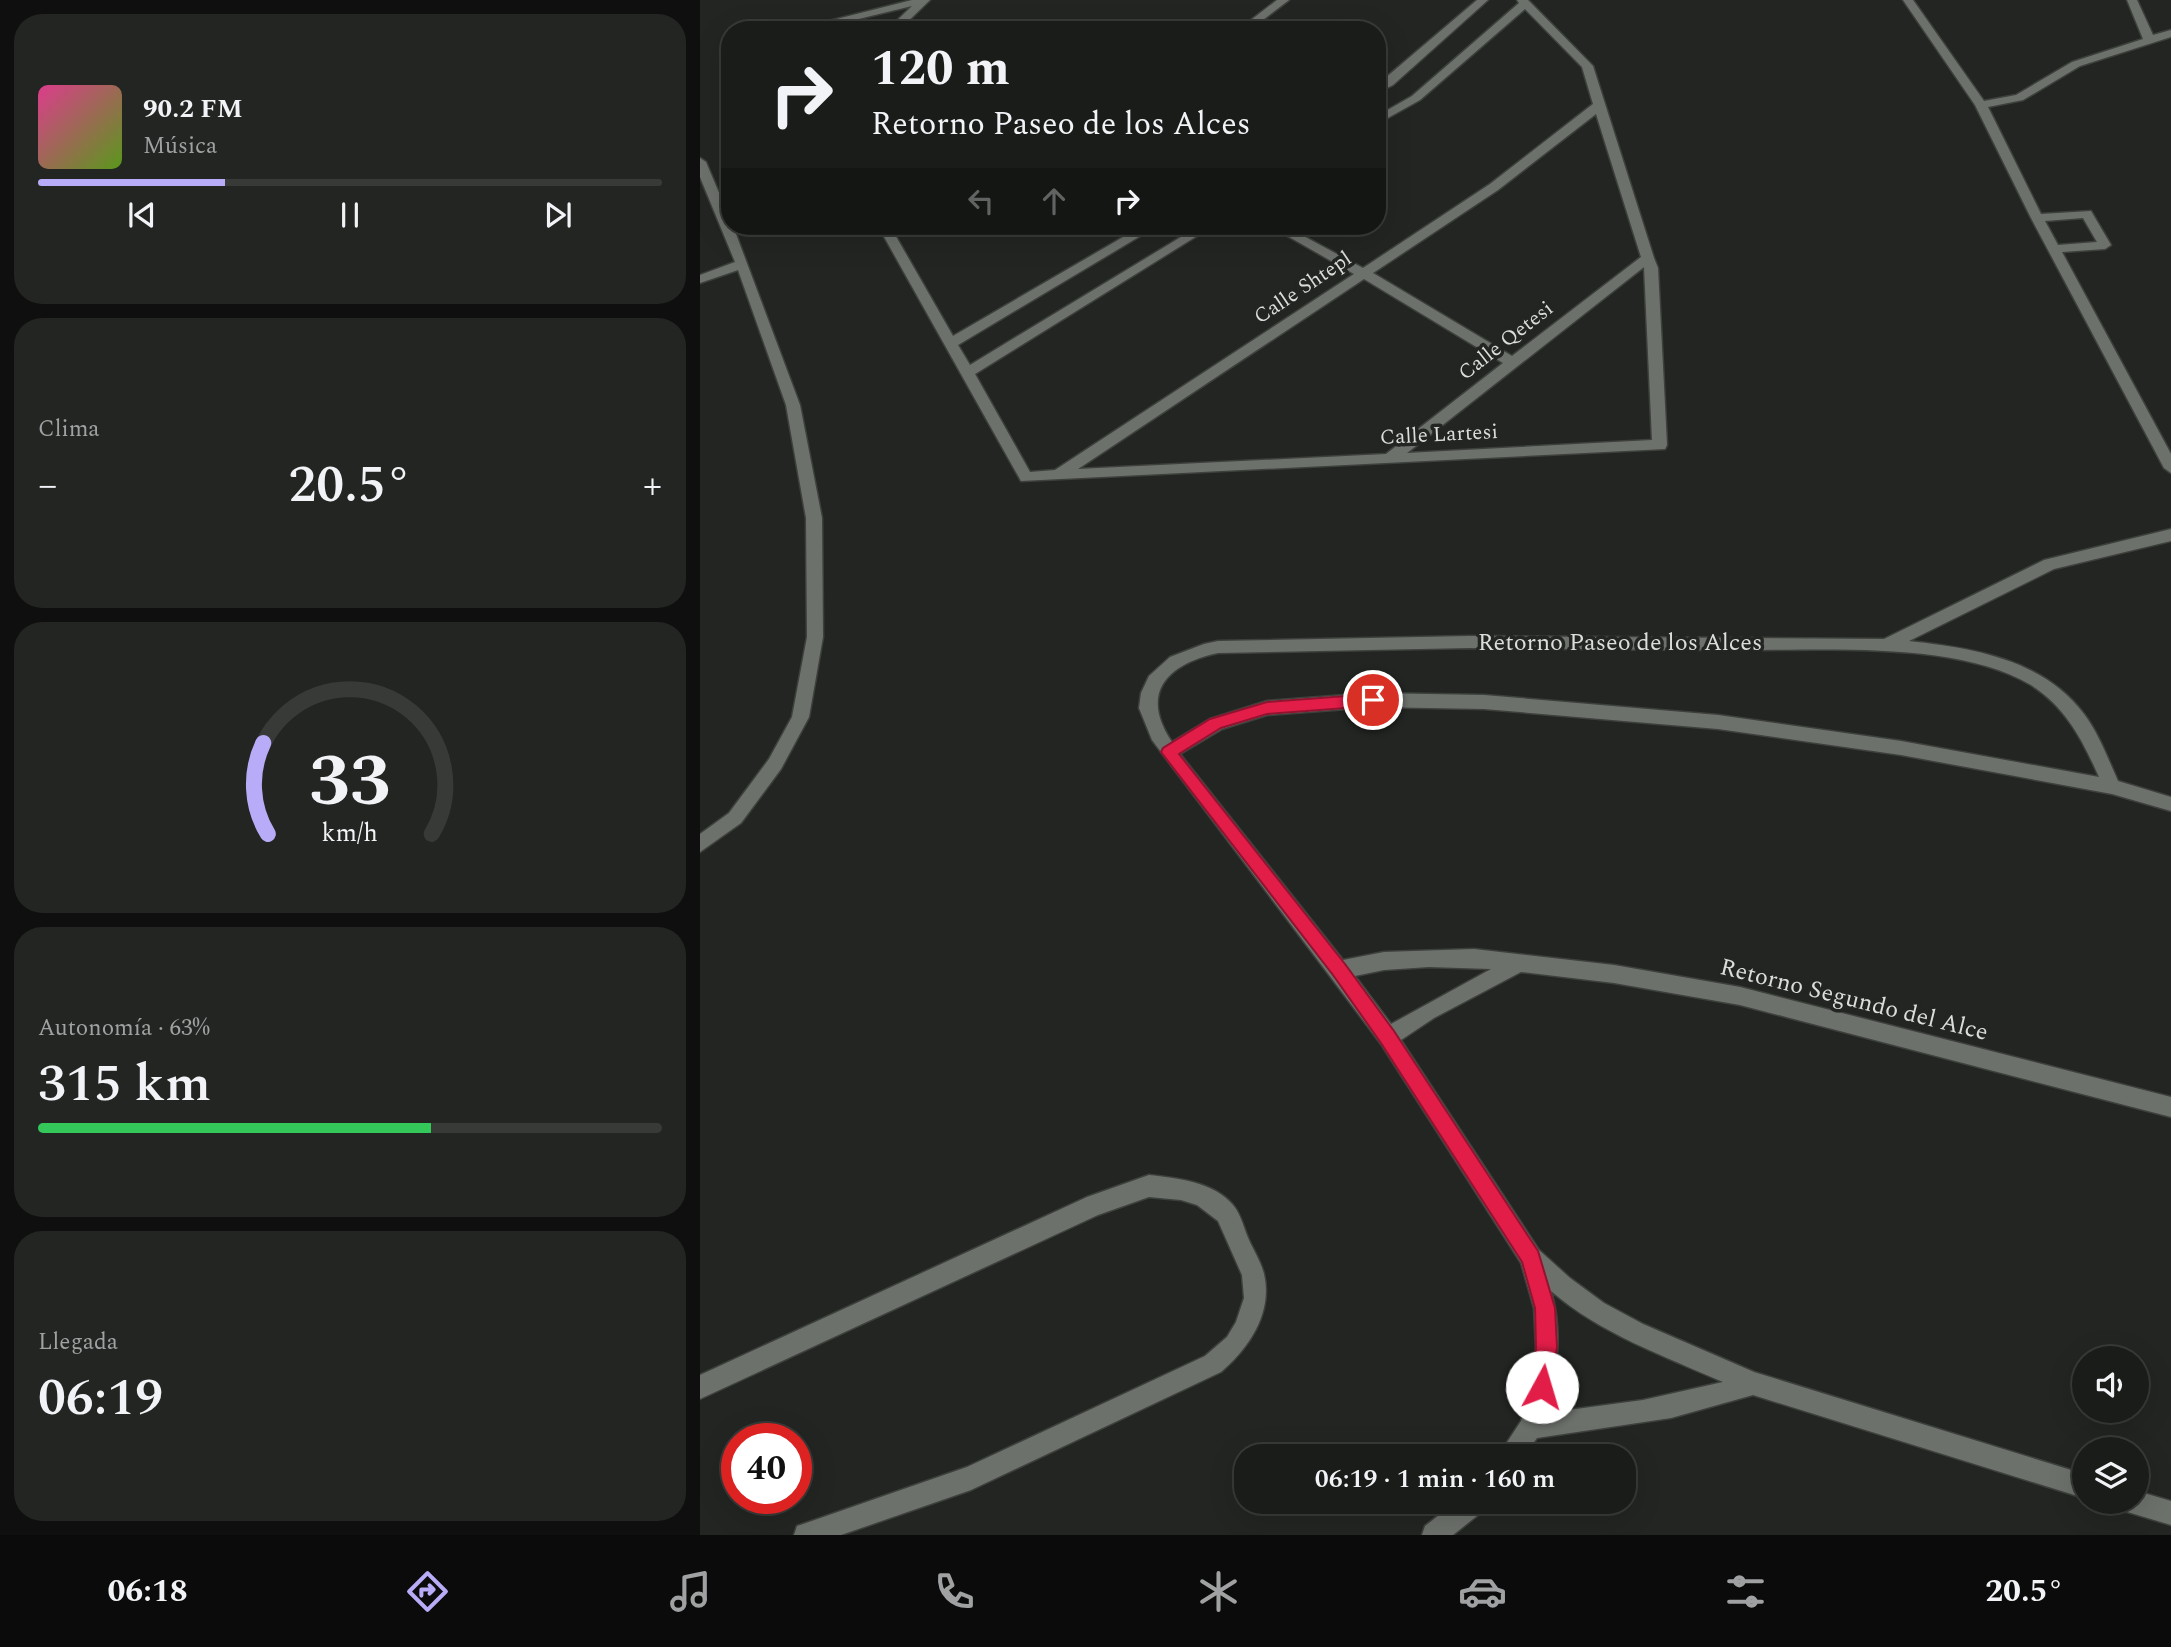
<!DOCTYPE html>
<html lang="es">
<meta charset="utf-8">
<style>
body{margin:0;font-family:Spectral,serif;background:#232522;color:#f1f3f6;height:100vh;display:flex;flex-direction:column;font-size:26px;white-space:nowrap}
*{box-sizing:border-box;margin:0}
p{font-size:23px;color:#9fa1a2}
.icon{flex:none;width:38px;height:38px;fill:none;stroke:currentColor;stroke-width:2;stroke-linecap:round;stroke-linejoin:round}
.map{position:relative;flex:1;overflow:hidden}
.panel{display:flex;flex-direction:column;gap:14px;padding:14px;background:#0e0f0e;width:700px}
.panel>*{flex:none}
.guide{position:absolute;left:21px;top:21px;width:665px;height:214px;border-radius:28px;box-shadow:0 7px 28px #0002,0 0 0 2px #383a38;background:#1a1c19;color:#f1f3f6;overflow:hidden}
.buttons{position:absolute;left:1372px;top:1346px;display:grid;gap:14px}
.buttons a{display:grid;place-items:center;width:77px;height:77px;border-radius:50%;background:#1a1c19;box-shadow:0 7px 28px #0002,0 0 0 2px #383a38;font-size:35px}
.speed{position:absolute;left:21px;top:1423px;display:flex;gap:14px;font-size:35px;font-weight:700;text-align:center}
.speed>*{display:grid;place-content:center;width:91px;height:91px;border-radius:50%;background:#1a1c19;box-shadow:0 7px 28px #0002,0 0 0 2px #383a38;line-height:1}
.speed .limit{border:10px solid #d22;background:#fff;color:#111}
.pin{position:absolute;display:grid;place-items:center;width:60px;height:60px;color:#fff;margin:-30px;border:4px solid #fff;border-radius:50%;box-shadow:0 2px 7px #0007}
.me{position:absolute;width:77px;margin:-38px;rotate:6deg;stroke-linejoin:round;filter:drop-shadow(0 0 5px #0008)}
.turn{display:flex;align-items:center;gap:24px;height:147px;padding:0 35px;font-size:32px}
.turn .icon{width:91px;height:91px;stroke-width:2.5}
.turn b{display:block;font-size:49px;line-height:60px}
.lanes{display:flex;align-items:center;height:66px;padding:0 35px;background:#0003;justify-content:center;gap:35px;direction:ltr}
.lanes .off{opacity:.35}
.big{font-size:52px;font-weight:600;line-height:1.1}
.panel .widget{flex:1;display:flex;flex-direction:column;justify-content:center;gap:10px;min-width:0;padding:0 24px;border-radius:28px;background:#232522}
.panel .dial{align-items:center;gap:0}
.dial svg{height:182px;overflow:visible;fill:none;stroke:#383a38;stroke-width:7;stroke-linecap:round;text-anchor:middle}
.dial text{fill:#f1f3f6;stroke:none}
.song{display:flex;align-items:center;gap:21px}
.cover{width:84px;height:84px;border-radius:10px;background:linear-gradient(135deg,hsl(330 70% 55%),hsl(90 70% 35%))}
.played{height:7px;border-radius:4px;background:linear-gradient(90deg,#b8abf7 30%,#383a38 30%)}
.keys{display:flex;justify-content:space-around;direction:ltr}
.heat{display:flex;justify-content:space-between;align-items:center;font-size:38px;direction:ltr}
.charge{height:10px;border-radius:5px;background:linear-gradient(90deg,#34c759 63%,#383a38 0)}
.trip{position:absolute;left:534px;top:1444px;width:402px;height:70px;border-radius:28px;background:#1a1c19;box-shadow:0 7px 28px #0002,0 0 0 2px #383a38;font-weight:600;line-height:70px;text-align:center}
.tab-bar{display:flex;height:112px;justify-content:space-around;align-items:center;background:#0a0b0a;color:#9fa1a2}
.tab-bar .icon{width:49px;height:49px}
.tab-bar .on{color:#b8abf7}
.tab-bar b{font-size:32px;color:#f1f3f6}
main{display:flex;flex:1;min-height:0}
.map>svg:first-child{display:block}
</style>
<main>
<section class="panel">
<div class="widget">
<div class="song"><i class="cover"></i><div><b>90.2 FM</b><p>Música</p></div></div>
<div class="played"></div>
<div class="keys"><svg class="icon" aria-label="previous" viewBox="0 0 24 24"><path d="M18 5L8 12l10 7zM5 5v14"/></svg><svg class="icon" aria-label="pause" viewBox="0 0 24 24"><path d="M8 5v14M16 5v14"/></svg><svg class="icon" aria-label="next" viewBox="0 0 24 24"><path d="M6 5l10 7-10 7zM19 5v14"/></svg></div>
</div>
<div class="widget"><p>Clima</p>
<div class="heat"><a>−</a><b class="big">20.5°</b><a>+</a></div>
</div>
<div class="widget dial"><svg viewBox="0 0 100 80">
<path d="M14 69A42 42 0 1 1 86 69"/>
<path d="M14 69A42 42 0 0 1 12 29" stroke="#b8abf7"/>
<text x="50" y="56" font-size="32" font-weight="700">33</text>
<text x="50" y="72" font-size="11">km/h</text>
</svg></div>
<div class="widget"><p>Autonomía · 63%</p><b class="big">315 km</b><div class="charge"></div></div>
<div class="widget"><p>Llegada</p><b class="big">06:19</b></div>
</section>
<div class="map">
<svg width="1471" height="1535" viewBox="0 0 1471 1535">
<rect width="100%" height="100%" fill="#222521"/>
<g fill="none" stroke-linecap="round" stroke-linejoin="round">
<defs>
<g id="minor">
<path d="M212 0H230L199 30H187L212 6 113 30H93Z"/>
<path d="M577 0H589L550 30H538Z"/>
<path d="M777 0H788L693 85 677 93V85Z"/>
<path d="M817 0H828L893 66 954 258 958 268 967 445 965 449 321 481 178 226H190L253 336 442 226H457L258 345 270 365 499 226H513L275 374 330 472 355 470 654 274 570 226H585L663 268 790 184 893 104 882 67 825 9 720 100 677 124V116L712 96 819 3ZM896 114 941 257 812 356 673 273 798 190ZM944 267 952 440 707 453ZM664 279 803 363 686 454 378 469Z"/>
<path d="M1203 0H1213L1284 101 1316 95 1372 62 1443 39 1427 0H1437L1453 35 1471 30V37L1380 66 1323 100 1288 107 1341 214 1391 211 1411 245 1405 249 1362 252 1471 454V473L1464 468 1331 218 1275 105ZM1383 218 1397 242 1358 245 1345 221Z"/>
<path d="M0 158 6 162 30 219V226H33L100 405 122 518 123 637 109 717 81 769 41 823 0 852V834L29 813 69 759 92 717 107 637 106 518 86 405 38 270 0 283V275L35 262 0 177Z"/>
<path d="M1471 529V541L1354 569 1209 641C1272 648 1343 659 1384 714 1399 734 1408 759 1418 781L1471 797V811L1412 794 1201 755 1018 729 784 709 673 707 567 715 522 729 480 754 643 960 684 952 774 949 914 965 1040 987 1471 1097V1117L1040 1005 914 983 821 972 734 1018 701 1040 839 1250 870 1278 904 1303 943 1324 1054 1372 1384 1474V1498L1053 1395 971 1418 837 1438 824 1456H798L821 1421 830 1387 836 1347 834 1308 821 1263 681 1044 452 740 439 708 441 693 449 676 470 657 504 644 518 641 769 636 1184 639 1344 560ZM769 648C857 649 946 650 1034 650 1121 651 1255 640 1331 685 1366 707 1383 741 1399 777L1201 741 1018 715 784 695 673 693 567 701 510 719 472 742C439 693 467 664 518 653ZM729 967 791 969 691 1024 655 976 684 970ZM851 1291C901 1334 964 1356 1023 1382L943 1400 846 1413C857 1373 863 1332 851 1291Z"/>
<path d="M449 1175C477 1178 514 1182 533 1205 541 1214 544 1229 549 1240 554 1251 561 1262 564 1274 573 1313 549 1348 521 1372L271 1490 141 1535H94L97 1526 106 1523 267 1467 505 1356 527 1337 536 1322 544 1298 542 1275 518 1221 497 1205 481 1200 449 1197 398 1215 0 1399V1375L387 1197Z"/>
<path d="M1437 1491 1471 1501V1525L1424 1511 1421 1502H1437Z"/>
<path d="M756 1502H786L783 1511 753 1535H722L725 1526Z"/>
</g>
</defs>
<use href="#minor" stroke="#3d403c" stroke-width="3"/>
<use href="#minor" fill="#6d716c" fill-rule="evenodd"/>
</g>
<path fill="#e11d48" stroke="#92132f" stroke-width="2" d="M673 694 681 700 673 706 567 714 521 728 479 754 645 964 694 1031 838 1251 855 1308 857 1347 850 1395 842 1398 835 1395 832 1387 836 1347 835 1308 822 1262 681 1043 633 975 461 752 463 748 510 719 567 702Z"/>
<g text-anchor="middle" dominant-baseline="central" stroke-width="7" stroke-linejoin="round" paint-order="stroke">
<g font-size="21" fill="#dbddda" stroke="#222521">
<text transform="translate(603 288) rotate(-34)">Calle Shtepl</text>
<text transform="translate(806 341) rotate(-38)">Calle Qetesi</text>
<text transform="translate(739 435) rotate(-3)">Calle Lartesi</text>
</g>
<g font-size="24" fill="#dbddda" stroke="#222521">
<text x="920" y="643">Retorno Paseo de los Alces</text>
<text transform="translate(1154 1000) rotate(14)">Retorno Segundo del Alce</text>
</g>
</g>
</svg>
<div class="buttons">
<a><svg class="icon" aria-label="sound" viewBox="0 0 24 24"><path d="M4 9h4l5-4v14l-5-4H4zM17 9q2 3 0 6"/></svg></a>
<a><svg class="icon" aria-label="layers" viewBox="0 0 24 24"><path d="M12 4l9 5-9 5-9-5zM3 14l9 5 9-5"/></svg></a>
</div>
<div class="speed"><div class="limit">40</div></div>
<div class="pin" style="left:673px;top:700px;background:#d93025"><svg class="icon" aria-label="arrive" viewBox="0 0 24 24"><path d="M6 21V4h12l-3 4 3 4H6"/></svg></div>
<svg class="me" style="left:842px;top:1387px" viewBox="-20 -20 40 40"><circle r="19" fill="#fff"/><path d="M0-13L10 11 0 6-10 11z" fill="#e11d48"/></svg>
<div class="trip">06:19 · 1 min · 160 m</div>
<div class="guide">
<div class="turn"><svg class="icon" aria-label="right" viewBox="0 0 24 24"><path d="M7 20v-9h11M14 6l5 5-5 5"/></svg><div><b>120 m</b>Retorno Paseo de los Alces</div></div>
<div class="lanes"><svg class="icon off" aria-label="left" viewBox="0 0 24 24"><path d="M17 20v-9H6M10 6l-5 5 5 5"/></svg><svg class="icon off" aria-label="ahead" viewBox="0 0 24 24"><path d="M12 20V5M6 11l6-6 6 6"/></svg><svg class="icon" aria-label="right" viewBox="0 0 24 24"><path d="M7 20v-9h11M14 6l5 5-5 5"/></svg></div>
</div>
</div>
</main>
<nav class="tab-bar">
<b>06:18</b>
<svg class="icon on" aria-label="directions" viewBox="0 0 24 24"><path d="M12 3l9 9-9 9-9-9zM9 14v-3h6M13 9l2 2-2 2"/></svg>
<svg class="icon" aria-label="music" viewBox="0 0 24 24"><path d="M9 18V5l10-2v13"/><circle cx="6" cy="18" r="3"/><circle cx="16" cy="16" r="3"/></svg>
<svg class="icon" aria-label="phone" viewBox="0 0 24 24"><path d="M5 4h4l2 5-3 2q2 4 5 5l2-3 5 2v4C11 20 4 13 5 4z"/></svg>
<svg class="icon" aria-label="climate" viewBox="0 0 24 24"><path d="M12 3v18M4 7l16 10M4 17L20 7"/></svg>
<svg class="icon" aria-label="car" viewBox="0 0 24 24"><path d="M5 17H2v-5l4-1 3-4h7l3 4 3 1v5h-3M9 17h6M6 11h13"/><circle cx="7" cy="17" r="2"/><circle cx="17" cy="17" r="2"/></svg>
<svg class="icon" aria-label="filters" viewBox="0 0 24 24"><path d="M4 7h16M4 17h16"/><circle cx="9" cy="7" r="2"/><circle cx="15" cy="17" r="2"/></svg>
<b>20.5°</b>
</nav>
